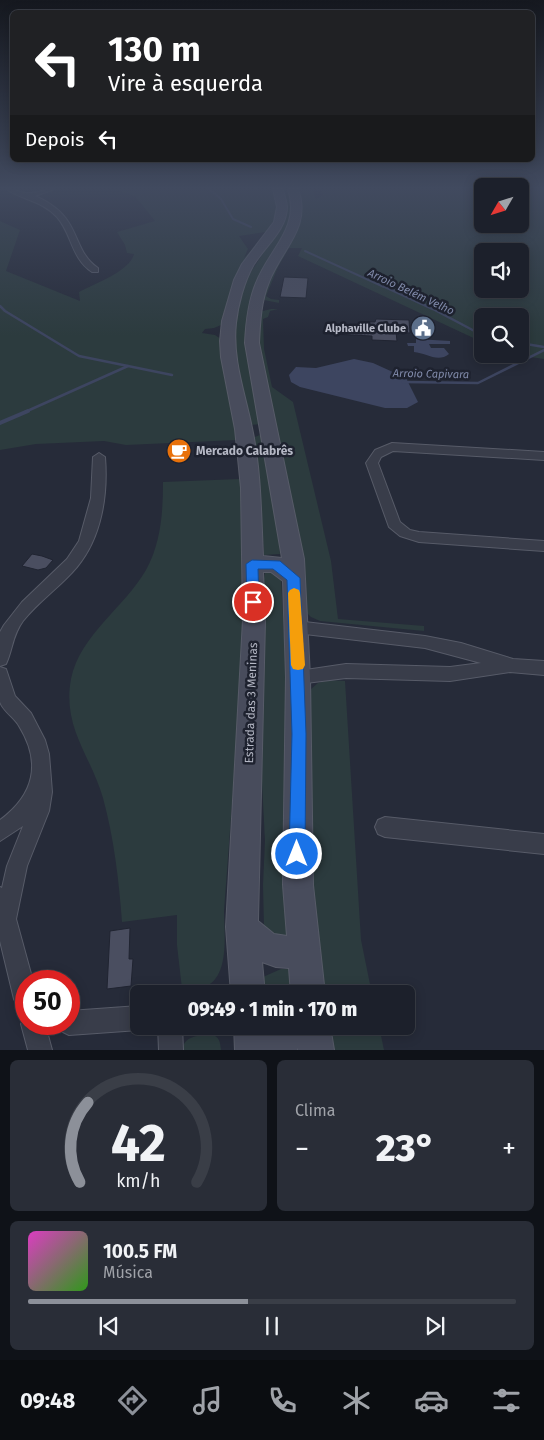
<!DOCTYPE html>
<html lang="pt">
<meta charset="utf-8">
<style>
body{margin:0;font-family:"Fira Sans",sans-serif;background:#292d37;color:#f1f3f6;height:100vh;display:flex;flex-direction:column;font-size:19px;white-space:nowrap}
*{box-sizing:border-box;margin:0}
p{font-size:16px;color:#a0a3a9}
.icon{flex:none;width:28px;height:28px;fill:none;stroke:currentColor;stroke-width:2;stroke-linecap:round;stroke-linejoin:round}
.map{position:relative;height:1050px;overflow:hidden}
.panel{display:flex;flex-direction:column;gap:10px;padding:10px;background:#0f1218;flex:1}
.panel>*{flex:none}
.hud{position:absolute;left:10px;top:10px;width:525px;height:152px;border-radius:8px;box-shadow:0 2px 12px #0003,0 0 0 1px #3a3e47;background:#202124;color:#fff;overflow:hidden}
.needle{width:32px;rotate:231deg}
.fabs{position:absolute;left:474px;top:178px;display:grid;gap:10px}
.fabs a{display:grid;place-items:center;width:55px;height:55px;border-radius:8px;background:#1c202b;box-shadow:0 2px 12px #0003,0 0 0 1px #3a3e47;font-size:25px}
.speed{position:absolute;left:15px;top:970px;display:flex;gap:10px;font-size:25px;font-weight:700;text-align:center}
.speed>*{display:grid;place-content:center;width:65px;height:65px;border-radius:50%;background:#1c202b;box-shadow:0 2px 12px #0003,0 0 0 1px #3a3e47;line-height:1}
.speed .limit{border:8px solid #d22;background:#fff;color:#111}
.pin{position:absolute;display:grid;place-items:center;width:42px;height:42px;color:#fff;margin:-21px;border:2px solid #fff;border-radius:50%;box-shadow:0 1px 5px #0007}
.me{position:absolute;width:55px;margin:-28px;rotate:0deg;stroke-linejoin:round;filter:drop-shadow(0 0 4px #0008)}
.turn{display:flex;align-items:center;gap:18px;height:105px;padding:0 15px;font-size:22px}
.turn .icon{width:65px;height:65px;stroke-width:2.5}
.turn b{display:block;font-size:35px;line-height:42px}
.then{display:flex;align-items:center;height:48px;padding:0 15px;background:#0003;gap:10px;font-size:19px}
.big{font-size:38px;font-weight:800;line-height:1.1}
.panel .widget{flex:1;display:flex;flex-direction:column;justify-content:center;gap:8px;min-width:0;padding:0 18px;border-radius:8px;background:#292d37}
.panel .dial{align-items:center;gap:0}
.dial svg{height:130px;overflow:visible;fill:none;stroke:#3a3e47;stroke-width:7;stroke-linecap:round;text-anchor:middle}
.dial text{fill:#f1f3f6;stroke:none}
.song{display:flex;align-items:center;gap:15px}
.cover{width:60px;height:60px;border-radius:8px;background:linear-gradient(135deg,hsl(310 70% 55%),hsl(110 70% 35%))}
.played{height:5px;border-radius:2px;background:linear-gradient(90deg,#8c9099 45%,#3a3e47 45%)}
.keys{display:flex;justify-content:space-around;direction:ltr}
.heat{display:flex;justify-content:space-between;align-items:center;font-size:28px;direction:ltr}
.panel .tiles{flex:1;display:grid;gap:10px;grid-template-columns:1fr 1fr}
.widget:last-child{grid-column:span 2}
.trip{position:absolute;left:130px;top:985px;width:285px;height:50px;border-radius:8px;background:#1c202b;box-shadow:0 2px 12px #0003,0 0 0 1px #3a3e47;font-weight:800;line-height:50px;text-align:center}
.menu{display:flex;height:80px;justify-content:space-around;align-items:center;background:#0b0d11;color:#a0a3a9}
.menu .icon{width:35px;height:35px}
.menu .on{color:#8c9099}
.menu b{font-size:22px;color:#f1f3f6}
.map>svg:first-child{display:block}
</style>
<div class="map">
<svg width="544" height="1050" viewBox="0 0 544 1050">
<rect width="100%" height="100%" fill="#262b39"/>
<g fill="#2c3b3e" fill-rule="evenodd">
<path d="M114 189H275L279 205 273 227 235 279 221 325 214 328 205 329 202 333 215 335 221 339 224 376 237 440 126 445 104 441 36 444 0 450V221L20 230 6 271 80 301 79 292C94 284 130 271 134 254L127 253 125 245 117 232 155 221 135 196ZM265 232 264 236 244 258 248 249 239 236Z"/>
<path d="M281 189H290L294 214 254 290 262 424 250 425 236 356V315L247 278 277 232Z"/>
<path d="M297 189H312L316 199 323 195 321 189H482V224H520V189H544V359L509 354H520V316H482V342L298 256 302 248H289L278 267 266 296 271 299 279 300V303L264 300 262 298V291C278 263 312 222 297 189ZM482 251H520V289H482Z"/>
<path d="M271 309H278L270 311 268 317 263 319 264 349 272 387 293 402 331 561 338 619 424 626V631L320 621 311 617 305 611 258 352 259 312Z"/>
<path d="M260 435H263L277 515 280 554 264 555 259 479 252 438Z"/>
<path d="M240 479 243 527V655L224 911C224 933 231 981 201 988 196 989 188 989 182 989L177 945V915L122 922C119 881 114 838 103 798 91 756 62 727 71 679 80 635 124 608 146 570 161 543 163 512 163 482Z"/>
<path d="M269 570 281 577 284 636 292 687 287 934 279 939 264 928 263 885 265 841 262 783 264 578 265 573Z"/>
<path d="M329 680 345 681 361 940 372 994H320L313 935 310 690 318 683Z"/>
<path d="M281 969H293L294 994H264L263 977Z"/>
<path d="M325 1026H379L384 1050H329Z"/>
<path d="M211 1034C220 1037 220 1042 221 1050H182C185 1035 198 1036 211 1034Z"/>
</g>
<g fill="#3d4560">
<path d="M416 339 450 341V344H429L431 348H444L449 354C438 363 426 353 414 352V346H408L407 343H416Z"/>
<path d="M354 359 373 363 406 378 418 402 407 408H385L300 387 291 382 289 375 296 367 316 368Z"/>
</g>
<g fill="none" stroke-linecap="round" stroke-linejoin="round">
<g stroke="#3d4560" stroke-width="2">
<path d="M209 189 221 199 233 219 251 227"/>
<path d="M305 251 384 287"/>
</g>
<g stroke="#3d4560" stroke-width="2.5">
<path d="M381 285 433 309 482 335"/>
<path d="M0 306 5 311 79 356 172 375"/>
<path d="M520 343 544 347"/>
<path d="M403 382 478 383 544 350"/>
<path d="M25 412 128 366"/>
</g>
<path stroke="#3d4560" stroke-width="4" d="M0 423 28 411"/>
</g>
<g fill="#4a4e60" stroke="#202431">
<path d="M284 277 308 278 306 298 280 297Z"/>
<path d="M376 319 409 320 410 333 396 332 397 341 372 340V336L331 334 332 324 368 326 369 322H375Z"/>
<path d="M32 554 42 556 53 560 46 568 38 570 22 566Z"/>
<path d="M130 928 129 959H133L131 986 107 989 110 931Z"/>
</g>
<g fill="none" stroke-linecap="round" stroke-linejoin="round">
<defs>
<g id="minor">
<path d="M6 189C14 189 24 194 30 193 39 193 46 189 55 189L35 196C49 202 61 210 69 223 79 239 81 257 98 268V272H92C71 258 72 234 57 217 41 200 22 200 6 189Z"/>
<path d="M392 443 544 452V460L393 451 381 457 378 463 400 522 410 530 419 532 544 541V551L419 542 400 536 389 527 366 463 375 450Z"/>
<path d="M99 453 105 457C108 494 102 537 77 567 61 586 39 601 23 621 12 636 13 649 6 664L0 666V632L4 625 22 602 67 559 79 541 91 498 93 457Z"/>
<path d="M296 621 425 636 461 643 513 659 544 661V675L510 672 450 681 346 678 298 684 292 682 290 677 292 672 346 664 450 667 481 663 425 648 296 633 290 631 288 627 290 623Z"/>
<path d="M0 667 6 669 15 696 31 713 45 740 49 754 52 792 49 811 27 866 16 919 33 981H26V1011L18 1007 14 999 0 941V887L2 888 7 866 23 826 0 841V820C34 795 42 763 19 726 15 718 3 711 0 702 0 692 0 678 0 667Z"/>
<path d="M385 817 544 834V854L385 837 378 834 375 827 378 820Z"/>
<path d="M139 1006V1026H148L139 1030 69 1035 61 1031 57 1024H69V1011Z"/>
<path d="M26 1015V1024H45L52 1050H28L21 1024Z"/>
<path d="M158 1026H182L183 1050H159Z"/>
</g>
<g id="secondary">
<path d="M273 189H283C284 195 287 202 287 207 287 230 264 247 253 266 244 282 238 305 236 323 232 359 245 393 252 428 261 470 261 514 263 556L282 558 245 343C246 323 248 302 256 283 269 249 301 228 288 189H298C312 228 282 248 269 282 261 301 260 322 259 343L304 559 310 677 313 885 325 994H291L289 968 276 967 262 962 265 994H231L226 927 243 620 241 488 235 429 221 357 220 341 222 321 234 280 242 264 274 222 277 207ZM263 572H271L283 581 286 677 283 885 287 936 274 934 258 921 265 620Z"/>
<path d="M234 1026H268L269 1029 271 1026H330L334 1050H298V1048L297 1050H235Z"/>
</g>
</defs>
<use href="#minor" stroke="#575b68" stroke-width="2"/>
<use href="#secondary" stroke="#575b68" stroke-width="2"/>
<use href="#minor" fill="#393d4a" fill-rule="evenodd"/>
<use href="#secondary" fill="#484c5c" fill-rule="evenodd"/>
</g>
<linearGradient id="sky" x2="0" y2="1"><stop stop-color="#15181f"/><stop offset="0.56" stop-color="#414a5f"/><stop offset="1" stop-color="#414a5f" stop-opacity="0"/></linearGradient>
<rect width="544" height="336" fill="url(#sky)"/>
<path fill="#1a73e8" stroke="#114b97" d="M252 560 280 561 300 578 306 734 305 854 303 860 297 863 291 860 289 854 292 734 287 580 273 569H258L259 602 257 605H249L247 602 246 564Z"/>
<path fill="#f59e0b" d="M294 588 299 590 300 593 305 665 303 669 298 670 293 669 291 665 288 593 290 590Z"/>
<defs>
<symbol id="civic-disc" viewBox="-11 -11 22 22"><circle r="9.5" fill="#5c6f8a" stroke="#1e222f"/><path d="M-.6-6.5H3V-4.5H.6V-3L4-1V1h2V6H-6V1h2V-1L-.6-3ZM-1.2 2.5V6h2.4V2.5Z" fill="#fff"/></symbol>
<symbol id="cafe-disc" viewBox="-11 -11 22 22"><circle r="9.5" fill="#e8710a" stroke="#1e222f"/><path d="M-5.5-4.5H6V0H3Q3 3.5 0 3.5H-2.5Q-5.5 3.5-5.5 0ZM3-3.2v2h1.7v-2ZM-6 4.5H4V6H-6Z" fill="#fff"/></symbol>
</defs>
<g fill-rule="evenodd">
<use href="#civic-disc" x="409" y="314" width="28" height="28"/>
<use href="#cafe-disc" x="165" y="437" width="28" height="28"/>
</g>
<g text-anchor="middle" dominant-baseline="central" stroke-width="5" stroke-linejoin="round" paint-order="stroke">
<g font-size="11" font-style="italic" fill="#808aaa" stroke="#1e222f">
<text transform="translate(411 292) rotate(25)">Arroio Belém Velho</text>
<text transform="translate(431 374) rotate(1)">Arroio Capivara</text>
</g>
<g font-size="11" font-weight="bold" fill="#b5b8c5" stroke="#1e222f" text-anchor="end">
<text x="406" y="328">Alphaville Clube</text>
</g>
<g font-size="12" font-weight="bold" fill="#b5b8c5" stroke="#1e222f" text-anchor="start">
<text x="196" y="451">Mercado Calabrês</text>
</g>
<g font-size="12" fill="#b5b8c5" stroke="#1e222f">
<text transform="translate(251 703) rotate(-88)">Estrada das 3 Meninas</text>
</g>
</g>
</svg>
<div class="fabs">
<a><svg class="needle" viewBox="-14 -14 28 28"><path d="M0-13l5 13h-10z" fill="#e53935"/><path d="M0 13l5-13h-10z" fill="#a0a3a9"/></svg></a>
<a><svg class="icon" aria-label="sound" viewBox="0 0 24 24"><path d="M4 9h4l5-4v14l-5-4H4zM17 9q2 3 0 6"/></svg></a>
<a><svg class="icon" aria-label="search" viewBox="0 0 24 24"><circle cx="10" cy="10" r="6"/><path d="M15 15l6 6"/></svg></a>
</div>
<div class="speed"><div class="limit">50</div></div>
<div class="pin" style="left:253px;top:602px;background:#d93025"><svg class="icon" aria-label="arrive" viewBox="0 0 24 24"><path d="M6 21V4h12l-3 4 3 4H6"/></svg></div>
<svg class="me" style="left:297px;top:854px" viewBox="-20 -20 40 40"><circle r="17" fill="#1a73e8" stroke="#fff" stroke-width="3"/><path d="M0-11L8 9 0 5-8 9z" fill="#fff"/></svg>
<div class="trip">09:49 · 1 min · 170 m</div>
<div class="hud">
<div class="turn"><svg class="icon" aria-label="left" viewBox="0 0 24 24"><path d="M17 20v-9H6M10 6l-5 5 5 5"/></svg><div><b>130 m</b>Vire à esquerda</div></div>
<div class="then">Depois<svg class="icon" aria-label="left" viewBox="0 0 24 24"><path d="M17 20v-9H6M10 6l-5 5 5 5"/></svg></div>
</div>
</div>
<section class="panel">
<div class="tiles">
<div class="widget dial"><svg viewBox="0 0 100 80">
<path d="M14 69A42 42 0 1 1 86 69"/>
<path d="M14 69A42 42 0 0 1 19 20" stroke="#8c9099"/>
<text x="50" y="56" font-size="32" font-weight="700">42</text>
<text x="50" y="72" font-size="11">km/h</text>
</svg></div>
<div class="widget"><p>Clima</p>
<div class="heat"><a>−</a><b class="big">23°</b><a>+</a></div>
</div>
<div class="widget">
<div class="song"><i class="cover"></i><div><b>100.5 FM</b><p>Música</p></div></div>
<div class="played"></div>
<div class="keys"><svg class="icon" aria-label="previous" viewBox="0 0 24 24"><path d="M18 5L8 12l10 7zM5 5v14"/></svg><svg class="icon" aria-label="pause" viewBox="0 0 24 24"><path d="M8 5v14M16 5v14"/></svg><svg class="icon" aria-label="next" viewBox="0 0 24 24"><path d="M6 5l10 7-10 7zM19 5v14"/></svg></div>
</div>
</div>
</section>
<nav class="menu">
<b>09:48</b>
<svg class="icon on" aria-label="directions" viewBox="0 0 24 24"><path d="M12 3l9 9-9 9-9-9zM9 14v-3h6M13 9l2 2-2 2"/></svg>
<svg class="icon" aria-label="music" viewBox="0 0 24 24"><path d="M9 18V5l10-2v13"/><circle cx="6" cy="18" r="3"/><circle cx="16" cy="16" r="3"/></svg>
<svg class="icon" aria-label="phone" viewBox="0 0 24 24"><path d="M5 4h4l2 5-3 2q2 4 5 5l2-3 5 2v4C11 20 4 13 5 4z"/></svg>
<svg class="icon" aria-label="climate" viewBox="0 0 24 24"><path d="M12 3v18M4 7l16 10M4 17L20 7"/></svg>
<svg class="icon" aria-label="car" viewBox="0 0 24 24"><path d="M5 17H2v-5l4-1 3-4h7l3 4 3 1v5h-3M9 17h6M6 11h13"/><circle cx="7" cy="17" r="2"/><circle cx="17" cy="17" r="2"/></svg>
<svg class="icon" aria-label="filters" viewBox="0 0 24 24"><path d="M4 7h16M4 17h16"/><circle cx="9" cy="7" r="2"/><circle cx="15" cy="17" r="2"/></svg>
</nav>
